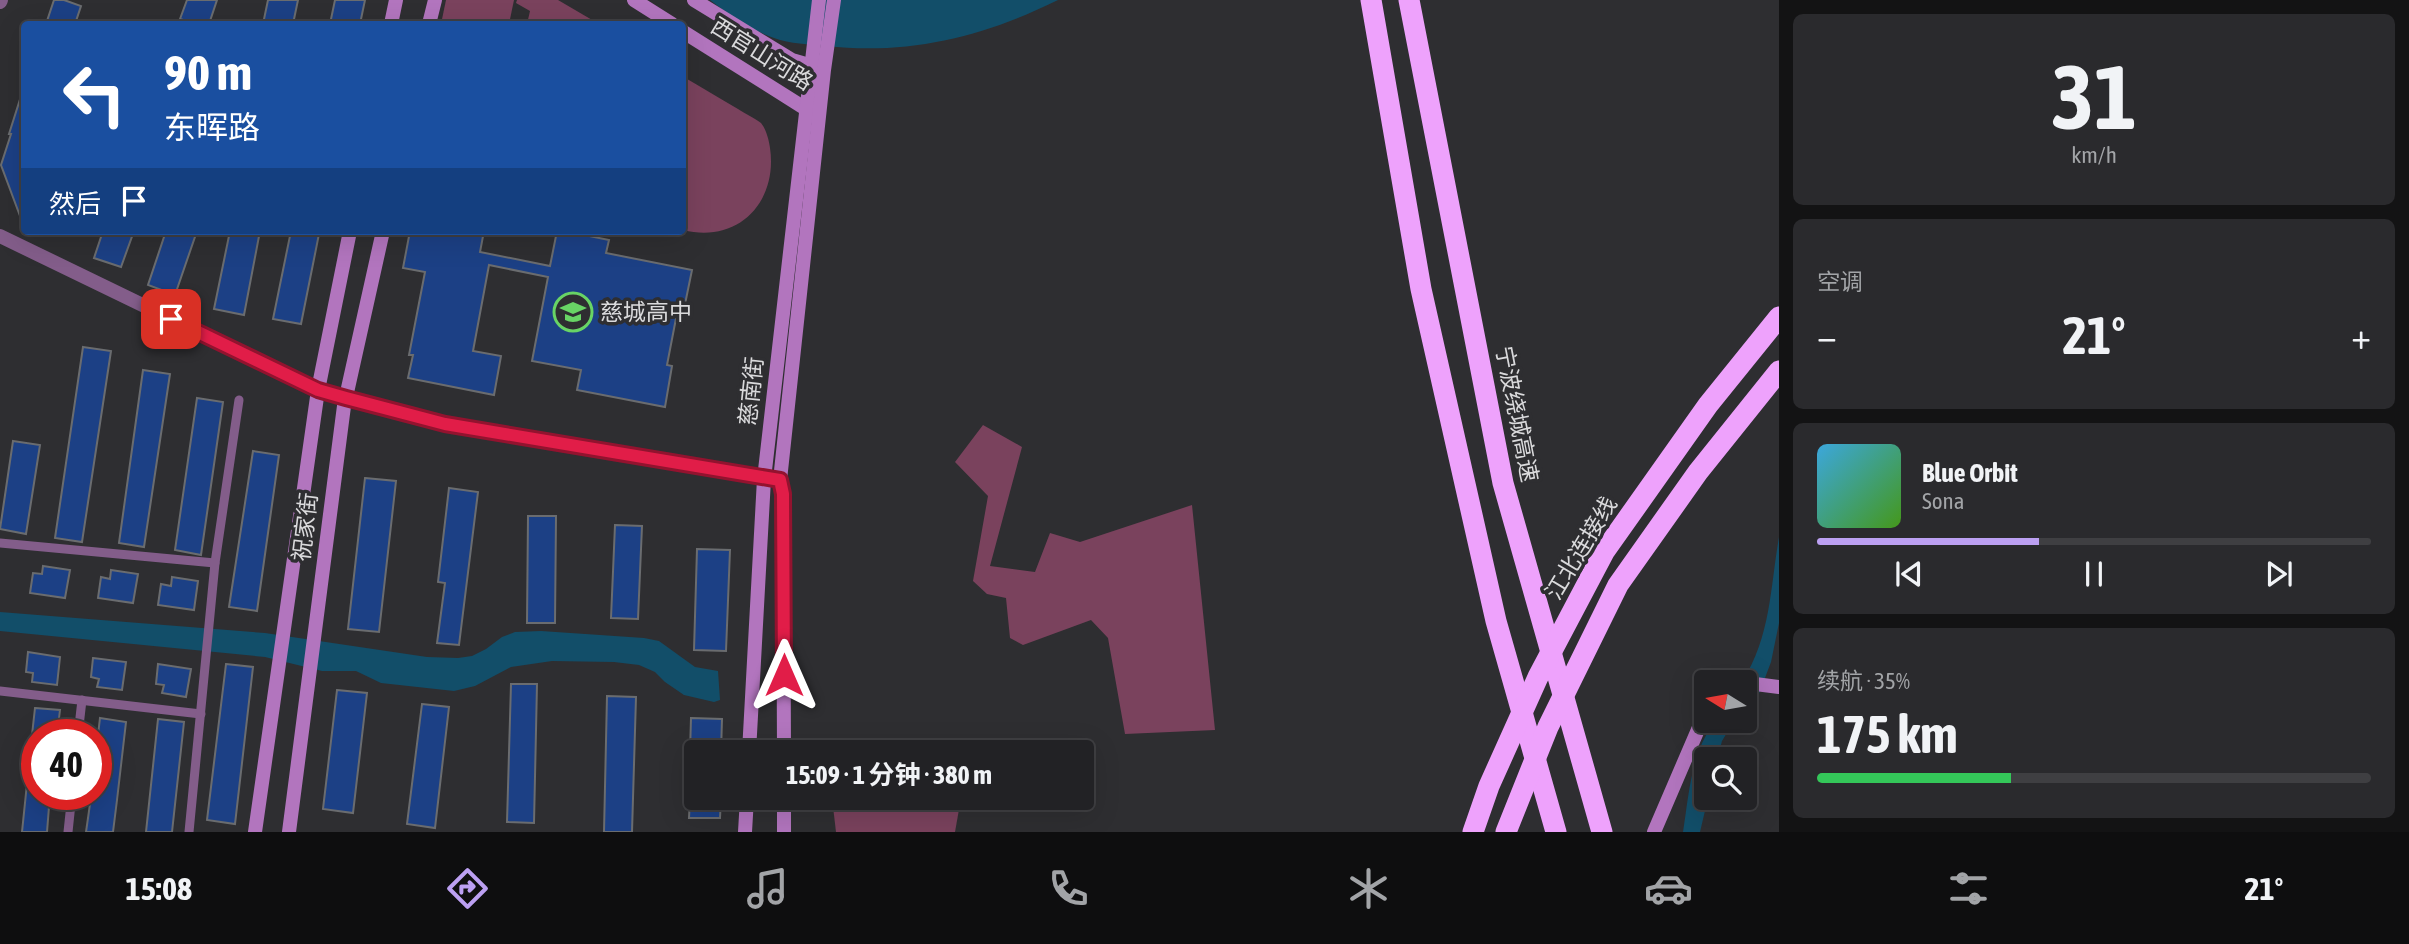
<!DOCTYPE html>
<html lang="zh">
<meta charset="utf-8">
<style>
body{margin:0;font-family:"Asap Condensed","Noto Sans SC",sans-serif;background:#2a2a2d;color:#f1f3f6;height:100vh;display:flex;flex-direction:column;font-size:26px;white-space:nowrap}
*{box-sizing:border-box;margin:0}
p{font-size:23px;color:#a2a4a7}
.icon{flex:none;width:38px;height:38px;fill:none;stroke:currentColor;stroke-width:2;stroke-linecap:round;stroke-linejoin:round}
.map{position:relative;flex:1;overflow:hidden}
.side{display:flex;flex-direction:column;gap:14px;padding:14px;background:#131314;width:630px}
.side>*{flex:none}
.top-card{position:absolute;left:21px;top:21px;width:665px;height:214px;border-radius:7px;box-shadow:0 7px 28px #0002,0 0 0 2px #3f3f42;background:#1a4fa0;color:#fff;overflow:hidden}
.needle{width:46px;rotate:281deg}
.tools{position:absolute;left:1694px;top:670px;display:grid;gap:14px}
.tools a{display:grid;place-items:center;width:63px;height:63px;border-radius:7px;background:#222225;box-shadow:0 7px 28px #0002,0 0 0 2px #3f3f42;font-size:35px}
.speed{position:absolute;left:21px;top:719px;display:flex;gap:14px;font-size:35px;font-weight:700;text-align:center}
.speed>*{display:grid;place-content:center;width:91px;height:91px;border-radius:50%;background:#222225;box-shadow:0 7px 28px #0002,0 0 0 2px #3f3f42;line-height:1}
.speed .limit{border:10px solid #d22;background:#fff;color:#111}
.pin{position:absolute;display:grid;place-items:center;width:60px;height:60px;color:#fff;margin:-30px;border-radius:14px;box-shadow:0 4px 10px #0006}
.me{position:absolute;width:77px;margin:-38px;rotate:0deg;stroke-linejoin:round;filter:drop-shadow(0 0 5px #0008)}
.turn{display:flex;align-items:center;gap:24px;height:147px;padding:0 28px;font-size:32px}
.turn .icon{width:91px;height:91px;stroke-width:2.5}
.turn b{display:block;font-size:49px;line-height:60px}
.then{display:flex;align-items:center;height:66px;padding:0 28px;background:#0003;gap:14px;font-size:26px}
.big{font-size:52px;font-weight:700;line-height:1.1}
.side .card{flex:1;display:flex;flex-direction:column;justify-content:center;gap:10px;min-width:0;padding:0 24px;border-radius:10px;background:#2a2a2d}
.side .dial{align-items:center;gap:0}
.dial b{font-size:91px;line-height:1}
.song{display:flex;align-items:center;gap:21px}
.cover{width:84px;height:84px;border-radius:10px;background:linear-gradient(135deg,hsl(200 70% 55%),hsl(100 70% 35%))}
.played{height:7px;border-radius:4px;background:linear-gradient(90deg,#bca0f2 40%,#3f3f42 40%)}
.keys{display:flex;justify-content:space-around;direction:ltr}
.heat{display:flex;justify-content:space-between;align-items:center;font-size:38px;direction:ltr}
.charge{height:10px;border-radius:5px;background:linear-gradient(90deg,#34c759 35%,#3f3f42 0)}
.trip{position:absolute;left:684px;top:740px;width:410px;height:70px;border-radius:7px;background:#222225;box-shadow:0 7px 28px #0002,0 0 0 2px #3f3f42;font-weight:700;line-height:70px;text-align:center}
.menu{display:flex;height:112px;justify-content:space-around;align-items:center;background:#0e0e0f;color:#a2a4a7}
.menu .icon{width:49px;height:49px}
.menu .selected{color:#bca0f2}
.menu b{font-size:32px;color:#f1f3f6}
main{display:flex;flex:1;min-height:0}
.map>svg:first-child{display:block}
</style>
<main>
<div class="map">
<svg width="1779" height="832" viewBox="0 0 1779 832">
<rect width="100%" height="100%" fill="#2e2e31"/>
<g fill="#7a425d">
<path d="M446 0H514L509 24H441Z"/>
<path d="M517 0H558L599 24H527L530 11 516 3Z"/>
<path d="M682 76C701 87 719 98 738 109 745 114 755 118 761 123 766 129 769 140 770 148 778 203 737 244 683 230Z"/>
<path d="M983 425 1022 447 990 566 1035 572 1050 533 1080 542 1192 505 1215 730 1125 734 1108 638 1091 620 1023 645 1010 638 1006 598 987 594 973 581 988 496 955 462Z"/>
<path d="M832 798H961L955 832H836Z"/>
</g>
<g fill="#124e69">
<path d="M710 0H1058C983 37 909 55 826 46 809 44 790 44 774 38 751 30 729 15 710 0Z"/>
<path d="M1779 537V623L1771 662 1757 699 1745 709V682H1742C1771 636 1770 589 1779 537Z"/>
<path d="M0 612 265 633 427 657 458 658 472 656 486 649 502 637 515 632 541 631 644 638 659 641 695 667 718 671 720 700 714 702 684 695 665 682 655 672 639 665 614 662 552 661 511 667 475 686 454 691 381 683 356 671H322L265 657 0 631Z"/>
<path d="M1716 721H1734L1722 741 1717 759 1706 760 1708 798 1700 832H1683C1689 795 1691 750 1716 721Z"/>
</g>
<g fill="#1c4085" stroke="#6a6c6f" stroke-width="2">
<path d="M54 0H64L81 6 75 24H46Z"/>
<path d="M187 0H217L209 24H196L180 19Z"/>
<path d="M268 0H298L293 24H263Z"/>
<path d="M335 0H365L360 24H330Z"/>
<path d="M22 93H24L23 224 1 165 11 134H9Z"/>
<path d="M103 231H134L121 267 94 258Z"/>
<path d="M166 231H197L175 295 148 285Z"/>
<path d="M230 231H260L244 315 214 309Z"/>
<path d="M291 231 319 234 301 324 273 319Z"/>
<path d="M410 231H484L480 252 550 266 557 231H565L609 240 606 253 692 270 684 309 678 308 667 365 672 366 665 407 577 390 581 370 532 361 548 277 489 265 473 351 501 356 494 395 408 378 413 355H409L425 272 403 268Z"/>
<path d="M83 347 111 351 82 542 55 538Z"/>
<path d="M143 370 170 374 144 547 119 543Z"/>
<path d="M197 398 223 402 201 555 175 550Z"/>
<path d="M13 441 40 445 26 534 0 529Z"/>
<path d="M253 451 279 455 257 611 229 607Z"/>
<path d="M365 478 396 481 379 632 348 629Z"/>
<path d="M449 488 478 492 459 645 437 643 445 583 438 582Z"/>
<path d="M528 516H556L555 623H527Z"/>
<path d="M615 525 642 526 638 619 611 618Z"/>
<path d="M697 549 730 550 726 651 694 650Z"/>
<path d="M43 566 70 570 65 598 30 593 33 573 42 574Z"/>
<path d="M111 570 138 574 133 603 98 598 101 577 110 579Z"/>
<path d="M172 577 198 581 194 610 158 605 161 584 171 586Z"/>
<path d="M28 652 60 657 57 685 32 682 33 673 26 672Z"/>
<path d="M93 658 126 662 122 690 97 687 99 679 91 677Z"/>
<path d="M158 664 191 669 186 697 162 693 164 685 156 684Z"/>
<path d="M226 664 253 667 235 824 207 820Z"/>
<path d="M511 684H537L534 823 507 822Z"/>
<path d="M337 690 367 693 353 813 323 809Z"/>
<path d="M607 696 636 697 632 832H604Z"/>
<path d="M422 704 449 707 435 828 407 824Z"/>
<path d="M35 708 60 710 57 735H32Z"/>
<path d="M100 718 126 722 117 800 113 832H86L91 797 96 798V752Z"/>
<path d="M691 718 722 719 721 752H690Z"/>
<path d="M158 719 184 722 172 832H146Z"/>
<path d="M29 764 37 765V794H50L47 832H22Z"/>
<path d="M690 798H721L720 818H689Z"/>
</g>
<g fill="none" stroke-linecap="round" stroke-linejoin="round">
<g stroke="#835d8a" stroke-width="9">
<path d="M0 543 215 563"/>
<path d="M0 691 201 714"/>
<path d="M78 735 82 700"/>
<path d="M68 832 72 794"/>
<path d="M189 832 215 563 239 400"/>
</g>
<g stroke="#835d8a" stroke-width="14">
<path d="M0 2 1 0"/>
<path d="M0 236 318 390 445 424 775 480"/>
</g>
<g stroke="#b275be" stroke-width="14">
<path d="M634 0 672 24"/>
<path d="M694 0 792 60 816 67"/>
<path d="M391 24 396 0"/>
<path d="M429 24 435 0"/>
<path d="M682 31 806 109 813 110"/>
<path d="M1740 682 1779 687"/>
<path d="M749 752 764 479 819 0"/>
<path d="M784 752 783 494 780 480 824 70 834 0"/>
<path d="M784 798V832"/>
<path d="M255 832 318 390 350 231"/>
<path d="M289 832 344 406 383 231"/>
<path d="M745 832 747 798"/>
<path d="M1654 832 1706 711"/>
</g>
<g stroke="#eea2fc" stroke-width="21">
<path d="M1371 0 1421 289 1496 621 1556 832"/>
<path d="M1409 0 1503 483 1602 832"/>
</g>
<g stroke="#eea2fc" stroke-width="21">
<path d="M1473 832 1489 786 1538 677 1604 552 1708 405 1779 317"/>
<path d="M1506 832 1548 727 1618 585 1698 472 1779 371"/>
</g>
</g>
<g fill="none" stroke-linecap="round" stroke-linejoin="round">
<defs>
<path id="route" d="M171 319 318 390 346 398 445 424 780 480 783 494 784 675"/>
</defs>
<use href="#route" stroke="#92132f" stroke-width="18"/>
<use href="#route" stroke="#e11d48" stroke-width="12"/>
</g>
<defs>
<symbol id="school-ring" viewBox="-11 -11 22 22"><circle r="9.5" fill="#2e2e31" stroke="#68d465" stroke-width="1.5"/><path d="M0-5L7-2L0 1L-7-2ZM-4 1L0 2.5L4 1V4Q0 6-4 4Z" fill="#68d465"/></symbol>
</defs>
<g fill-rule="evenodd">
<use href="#school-ring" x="551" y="290" width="44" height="44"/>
</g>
<g text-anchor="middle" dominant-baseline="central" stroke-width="7" stroke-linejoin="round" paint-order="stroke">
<g font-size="23" fill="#dadadc" stroke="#2e2e31">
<text transform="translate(762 54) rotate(32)">西官山河路</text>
<text transform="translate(751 391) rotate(-84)">慈南街</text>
<text transform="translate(1517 414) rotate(79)">宁波绕城高速</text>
<text transform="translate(305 527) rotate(-83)">祝家街</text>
<text transform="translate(1581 548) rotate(-59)">江北连接线</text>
</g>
<g font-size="23" fill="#dadadc" stroke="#2e2e31" text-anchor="start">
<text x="600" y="312">慈城高中</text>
</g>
</g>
</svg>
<div class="tools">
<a><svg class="needle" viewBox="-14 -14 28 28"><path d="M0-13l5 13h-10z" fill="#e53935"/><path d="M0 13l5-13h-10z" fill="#a2a4a7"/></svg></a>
<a><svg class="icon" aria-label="search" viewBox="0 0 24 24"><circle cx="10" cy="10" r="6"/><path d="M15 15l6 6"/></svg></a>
</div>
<div class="speed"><div class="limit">40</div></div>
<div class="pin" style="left:171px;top:319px;background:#d93025"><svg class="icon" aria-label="arrive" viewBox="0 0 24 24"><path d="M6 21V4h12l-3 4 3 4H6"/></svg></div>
<svg class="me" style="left:784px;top:675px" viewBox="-20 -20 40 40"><path d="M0-17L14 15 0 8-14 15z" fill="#e11d48" stroke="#fff" stroke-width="4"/></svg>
<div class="trip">15:09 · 1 分钟 · 380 m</div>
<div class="top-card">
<div class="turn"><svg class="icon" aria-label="left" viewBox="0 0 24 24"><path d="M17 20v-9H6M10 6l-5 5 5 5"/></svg><div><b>90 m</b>东晖路</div></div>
<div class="then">然后<svg class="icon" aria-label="arrive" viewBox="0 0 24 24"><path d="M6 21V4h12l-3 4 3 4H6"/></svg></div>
</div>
</div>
<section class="side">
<div class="card dial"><b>31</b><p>km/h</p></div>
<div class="card"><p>空调</p>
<div class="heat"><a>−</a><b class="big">21°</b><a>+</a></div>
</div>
<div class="card">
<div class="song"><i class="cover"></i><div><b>Blue Orbit</b><p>Sona</p></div></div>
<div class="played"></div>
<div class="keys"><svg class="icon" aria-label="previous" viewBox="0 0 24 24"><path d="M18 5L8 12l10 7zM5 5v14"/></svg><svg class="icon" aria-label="pause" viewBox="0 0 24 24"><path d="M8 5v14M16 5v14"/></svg><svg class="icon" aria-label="next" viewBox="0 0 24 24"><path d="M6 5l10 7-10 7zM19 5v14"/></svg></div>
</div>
<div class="card"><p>续航 · 35%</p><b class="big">175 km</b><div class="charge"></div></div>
</section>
</main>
<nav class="menu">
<b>15:08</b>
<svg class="icon selected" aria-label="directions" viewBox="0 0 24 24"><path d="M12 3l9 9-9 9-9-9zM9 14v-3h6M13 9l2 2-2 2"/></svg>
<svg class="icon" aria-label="music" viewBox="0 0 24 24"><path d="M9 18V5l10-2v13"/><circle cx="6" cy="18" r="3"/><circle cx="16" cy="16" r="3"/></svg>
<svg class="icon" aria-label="phone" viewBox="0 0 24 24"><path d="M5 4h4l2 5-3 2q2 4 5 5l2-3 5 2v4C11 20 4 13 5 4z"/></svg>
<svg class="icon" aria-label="climate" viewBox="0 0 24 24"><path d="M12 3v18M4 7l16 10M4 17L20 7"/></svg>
<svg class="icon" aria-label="car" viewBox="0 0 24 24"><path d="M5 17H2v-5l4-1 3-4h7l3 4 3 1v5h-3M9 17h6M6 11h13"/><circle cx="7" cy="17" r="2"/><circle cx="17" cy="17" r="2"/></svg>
<svg class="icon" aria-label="filters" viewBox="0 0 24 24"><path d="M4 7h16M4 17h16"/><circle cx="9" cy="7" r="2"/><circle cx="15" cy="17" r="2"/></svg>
<b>21°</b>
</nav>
